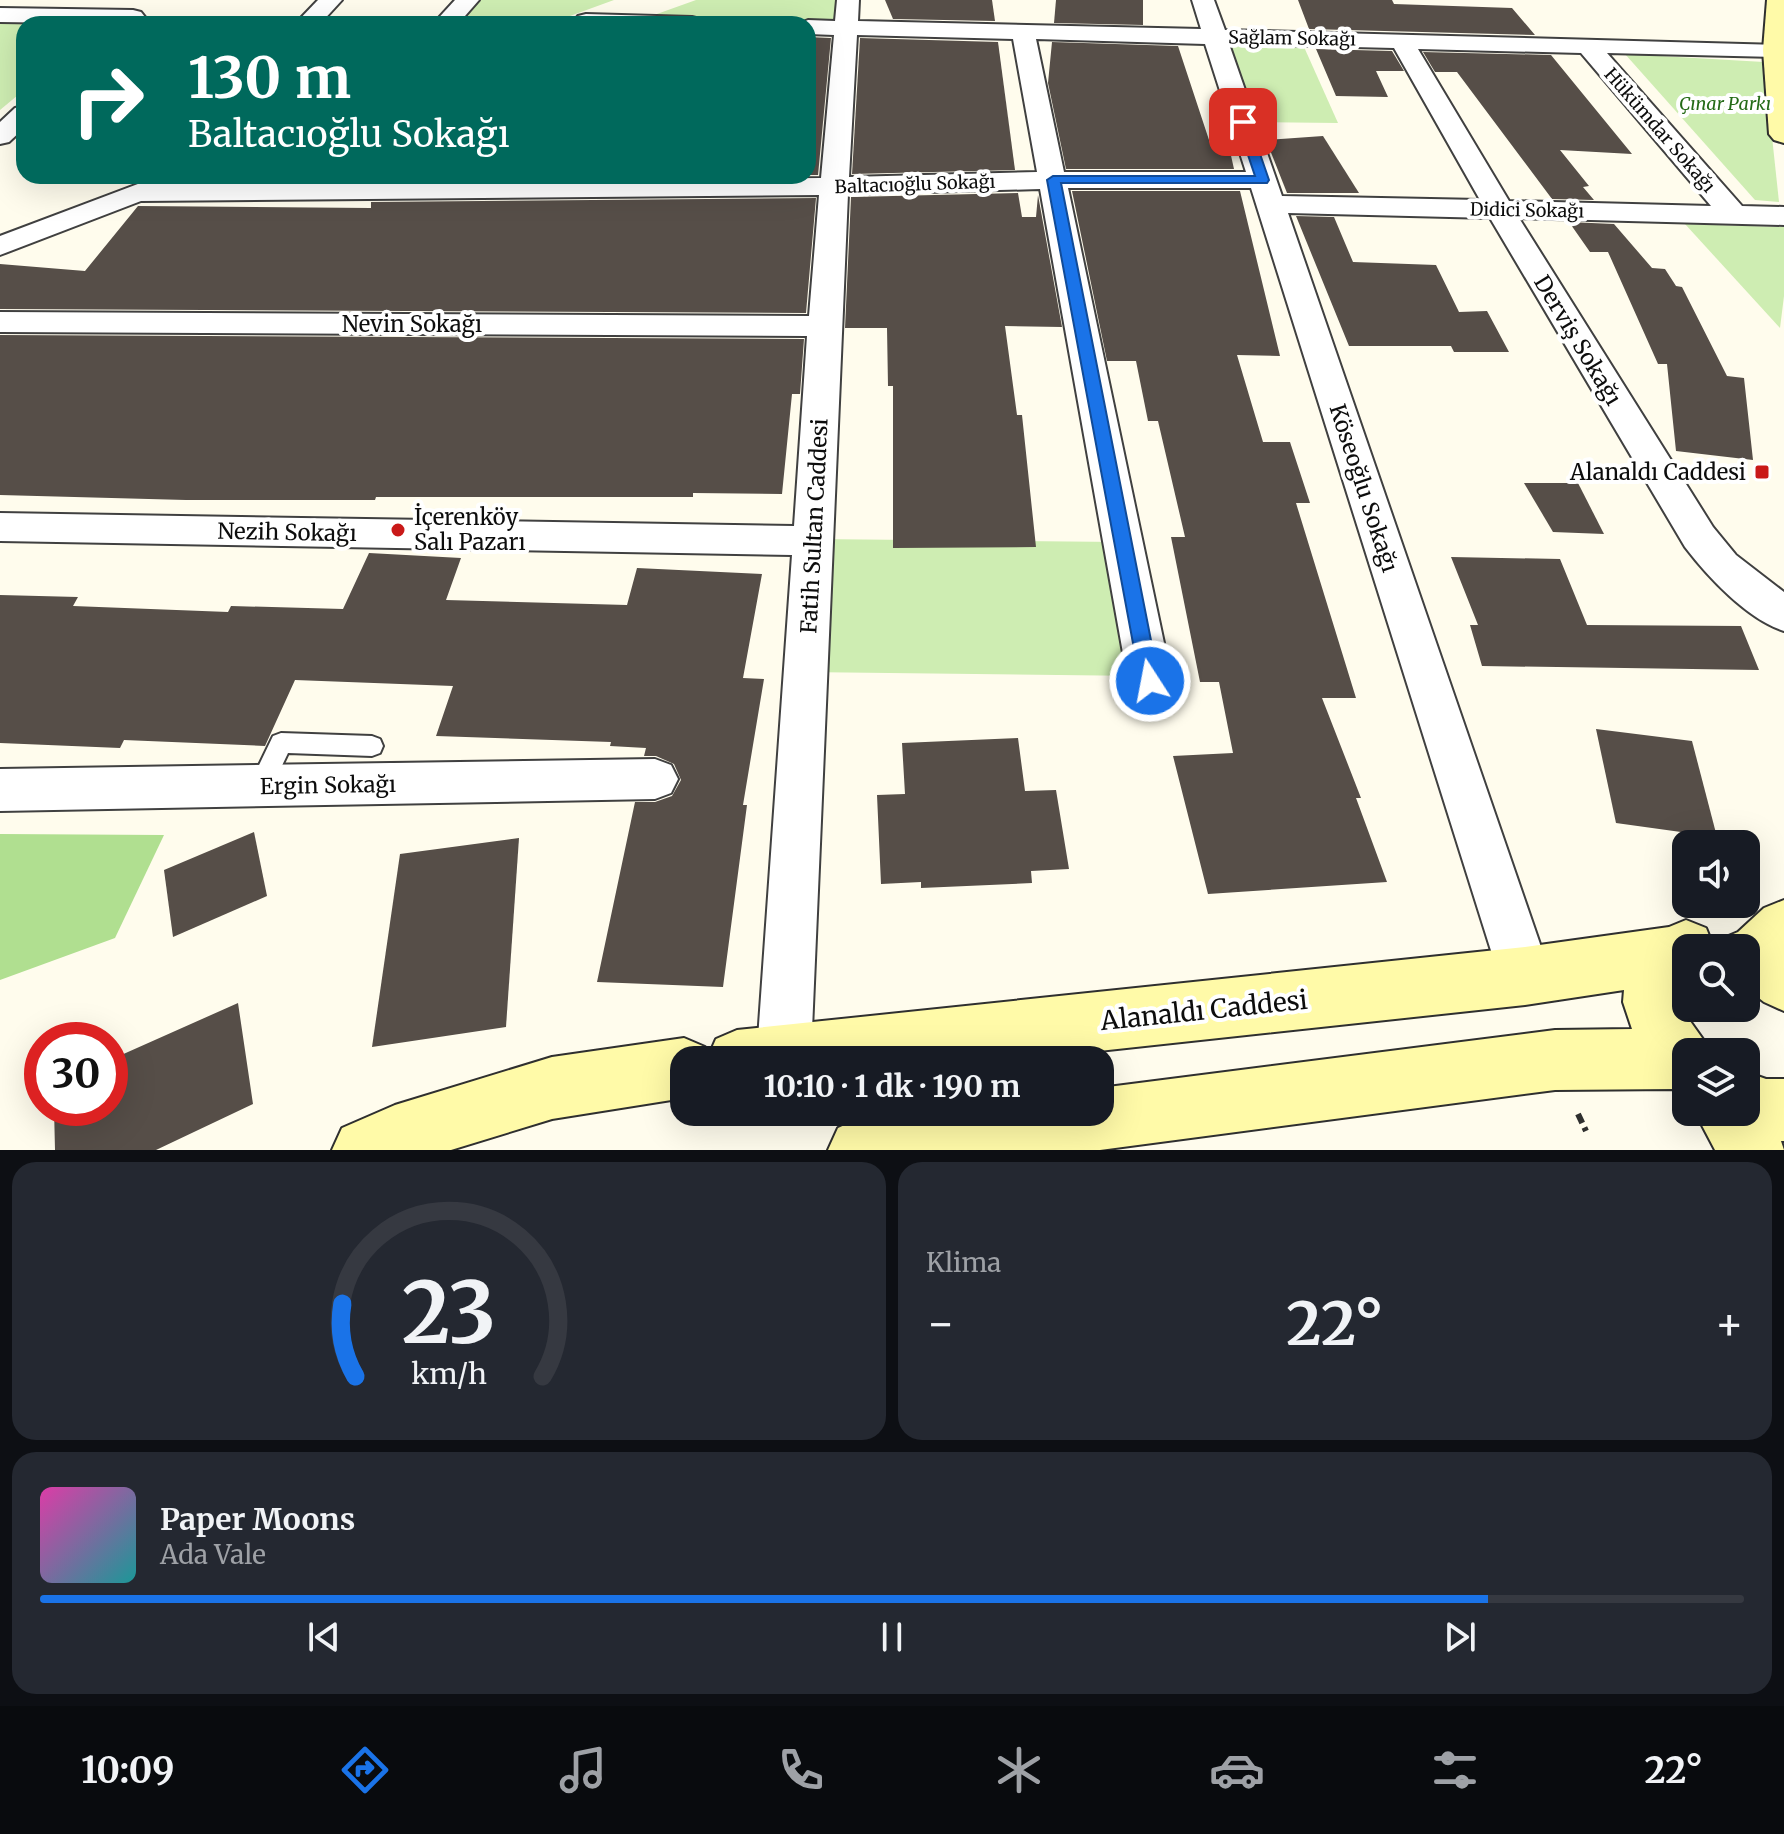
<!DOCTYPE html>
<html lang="tr">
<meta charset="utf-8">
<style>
body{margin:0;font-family:Merriweather,serif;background:#242831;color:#f1f3f6;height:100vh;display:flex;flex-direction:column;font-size:30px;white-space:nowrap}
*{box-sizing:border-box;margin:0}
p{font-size:26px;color:#9ea1a6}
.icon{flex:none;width:44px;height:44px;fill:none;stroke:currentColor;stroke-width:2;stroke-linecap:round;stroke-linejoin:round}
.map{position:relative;height:1150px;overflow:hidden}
.side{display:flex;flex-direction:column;gap:12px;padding:12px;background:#0d0f14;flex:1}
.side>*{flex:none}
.banner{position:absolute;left:16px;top:16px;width:800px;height:168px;border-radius:24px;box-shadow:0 8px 32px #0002;background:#00695c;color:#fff;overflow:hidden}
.buttons{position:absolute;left:1672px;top:830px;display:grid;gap:16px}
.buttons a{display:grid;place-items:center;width:88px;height:88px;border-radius:16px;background:#171b24;box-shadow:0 8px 32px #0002;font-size:40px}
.speed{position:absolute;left:24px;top:1022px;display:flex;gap:16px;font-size:40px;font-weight:700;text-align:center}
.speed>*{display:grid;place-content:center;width:104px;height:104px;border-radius:50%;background:#171b24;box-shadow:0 8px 32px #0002;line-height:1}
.speed .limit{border:12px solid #d22;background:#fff;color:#111}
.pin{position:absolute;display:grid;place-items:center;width:68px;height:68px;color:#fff;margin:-34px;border-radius:16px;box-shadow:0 4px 12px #0006}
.me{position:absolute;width:88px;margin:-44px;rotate:349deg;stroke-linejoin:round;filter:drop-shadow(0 0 6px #0008)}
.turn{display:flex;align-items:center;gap:28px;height:168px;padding:0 40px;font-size:36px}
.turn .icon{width:104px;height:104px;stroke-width:2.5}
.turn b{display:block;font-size:56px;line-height:68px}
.big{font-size:60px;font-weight:700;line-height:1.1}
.side .card{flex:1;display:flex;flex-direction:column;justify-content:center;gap:12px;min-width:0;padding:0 28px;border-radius:24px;background:#242831}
.side .dial{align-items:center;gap:0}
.dial svg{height:208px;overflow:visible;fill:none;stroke:#363941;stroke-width:7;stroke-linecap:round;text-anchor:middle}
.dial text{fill:#f1f3f6;stroke:none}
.song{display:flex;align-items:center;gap:24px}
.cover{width:96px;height:96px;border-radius:12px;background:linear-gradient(135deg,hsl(320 70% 55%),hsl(180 70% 35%))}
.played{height:8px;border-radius:4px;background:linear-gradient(90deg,#1a73e8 85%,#363941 85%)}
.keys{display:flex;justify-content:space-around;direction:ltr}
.heat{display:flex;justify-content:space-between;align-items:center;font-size:44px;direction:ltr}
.side .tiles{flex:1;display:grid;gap:12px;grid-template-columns:1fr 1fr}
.card:last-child{grid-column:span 2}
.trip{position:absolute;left:670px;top:1046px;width:444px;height:80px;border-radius:24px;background:#171b24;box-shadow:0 8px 32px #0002;font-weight:700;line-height:80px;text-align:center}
.menu{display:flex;height:128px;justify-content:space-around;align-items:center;background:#090b0e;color:#9ea1a6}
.menu .icon{width:56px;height:56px}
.menu .selected{color:#1a73e8}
.menu b{font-size:36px;color:#f1f3f6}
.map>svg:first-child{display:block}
</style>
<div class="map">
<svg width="1784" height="1150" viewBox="0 0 1784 1150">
<rect width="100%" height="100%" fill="#fffced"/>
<g fill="#ceedb2">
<path d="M476 0H614L548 24H454Z"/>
<path d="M696 0H860L855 36 808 35V24H629Z"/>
<path d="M0 21 67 24H24V90L0 110Z"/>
<path d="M1215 37 1300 38 1338 123 1244 122Z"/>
<path d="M1625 54 1764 62 1779 202 1755 200Z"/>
<path d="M1685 224 1784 227V296L1780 328Z"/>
<path d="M813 539 1121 542 1143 676 803 672Z"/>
</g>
<path fill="#b0df90" d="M0 834 164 835 115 938 0 980Z"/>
<g fill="#564e48">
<path d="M885 0H992L995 21 893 19Z"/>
<path d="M1056 0H1143V25L1054 23Z"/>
<path d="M1298 0H1392L1394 4 1512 8 1535 35 1309 29Z"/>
<path d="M808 37 831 38 818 175H808Z"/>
<path d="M860 38 998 42 1015 170 852 174Z"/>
<path d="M1052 42 1178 46 1210 143 1228 142 1234 169H1066L1048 83Z"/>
<path d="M1316 49 1392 51 1404 71H1376L1388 97 1336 96Z"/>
<path d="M1423 52 1551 55 1632 154 1560 150 1589 186 1583 187 1594 200 1552 199 1457 72H1435Z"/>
<path d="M1323 136 1359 193H1287L1266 140Z"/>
<path d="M375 176H713L375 179Z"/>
<path d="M1072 191H1240L1280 356 1237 355 1263 442H1290L1310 503H1296L1356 698H1322L1361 798H1356L1387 882 1208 894 1173 756 1233 753 1219 682H1200L1171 537H1185L1158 421H1148L1136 361H1107Z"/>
<path d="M1018 193 1022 217H1036L1038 195 1062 327 1005 326 1017 415H1022L1036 547 893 548V386H888L887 328H845L851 197Z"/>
<path d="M816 198 806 313 0 309V264L85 271 138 206 371 208V202Z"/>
<path d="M1296 216 1334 217 1353 262 1436 265 1459 312 1487 311 1509 352H1454L1451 346H1349Z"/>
<path d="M1569 222 1614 224 1652 268 1665 269 1676 286 1682 287 1727 376 1744 378 1753 460 1676 451 1667 364H1658L1608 252H1590Z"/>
<path d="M0 335 804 339 800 394H792L782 494 693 493V497H376L375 500H186L0 495Z"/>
<path d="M1524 483H1578L1604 534 1553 532Z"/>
<path d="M369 553 461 558 446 600 627 605 637 568 762 574 743 678 764 679 743 805H747L723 987 597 982 635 802H655L672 796 681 780 674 764 656 756H644L646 748 610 746 611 742 436 736 453 686 295 680 265 746 124 740 120 748 0 743V595L78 597 73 606 228 612 231 606 343 609Z"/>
<path d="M1451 557 1560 559 1587 625 1741 626 1759 670 1482 666 1470 625H1478Z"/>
<path d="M1596 729 1692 741 1717 837 1616 823Z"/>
<path d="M1018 738 1025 791 1056 790 1069 869 1031 871 1032 883 921 888V882L881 884 877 795 905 794 902 743Z"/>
<path d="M254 832 267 896 173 937 164 870Z"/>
<path d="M519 838 506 1027 372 1047 400 854Z"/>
<path d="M238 1003 253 1104 156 1150H55L54 1108H110V1060Z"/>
</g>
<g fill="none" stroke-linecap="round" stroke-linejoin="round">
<defs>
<path id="lane" d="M281 733 372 736 380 739 383 746 380 753 372 756 288 753 269 793 261 796 253 793 249 786 273 736Z"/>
<g id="street">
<path d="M318 0H342L320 24H295Z"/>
<path d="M455 0H479L458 24H433Z"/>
<path d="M837 0H859L858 21 1201 29 1192 0H1214L1225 30 1784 45V55L1776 57 1607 53 1742 206 1784 207V225L1519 218 1713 527 1736 555 1784 592V631C1747 619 1708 577 1685 547L1490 218 1288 213 1551 976 1543 994 1525 1002 1507 994 1499 976 1251 188H1068L1172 681 1165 694 1150 699 1135 694 1128 681 1040 189 848 194 811 1053 808 1060H760L757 1053 792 555 0 541V513L794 526 807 336 0 332V312L809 316 819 195 141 201 0 255V236L159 176 171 178 175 184 821 178 834 35 808 34V24H798L808 20 835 21ZM857 35 1013 39 1037 172 849 177ZM1036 39 1205 44 1246 172H1064ZM1229 44 1394 48 1480 200 1282 196ZM1418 49 1581 53 1711 206 1509 201Z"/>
<path d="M0 8 133 10 141 12 145 17 141 22 133 24 0 22Z"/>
<path d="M586 14 692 17 700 19 704 24H577L574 21 578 16Z"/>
<path d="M24 106V128L9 142 0 144V122L15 108Z"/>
<path d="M655 759 671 765 678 779 671 793 655 799 0 811V769Z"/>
</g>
<g id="secondary">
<path d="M1767 0H1784V143L1774 140 1769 134 1763 50Z"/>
<path d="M1784 900V1011L1764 1002 1746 988V948H1721L1726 937 1738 932 1764 908Z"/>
<path d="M1686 920 1706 928 1714 948H1686V981L1682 987V1002L1685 1014 1712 1052H1686V1093L1676 1089 1555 1090 1100 1150H828L838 1128 860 1118 910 1112H1100V1088L1555 1030 1632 1029 1623 1002 1624 990 1525 1005 1015 1060H684V1098L552 1119 451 1150H332L342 1128 395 1105 552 1057 684 1038 705 1047 709 1055 716 1039 737 1030 1525 947 1669 927Z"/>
<path d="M1746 1072 1766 1079H1784V1141H1781L1784 1150H1715L1695 1112H1746Z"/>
</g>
</defs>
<use href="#lane" stroke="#404040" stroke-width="4"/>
<use href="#street" stroke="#404040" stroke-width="4"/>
<use href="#secondary" stroke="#2f2f2f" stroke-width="4"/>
<path stroke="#2f2f2f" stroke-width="6" stroke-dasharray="10 5" stroke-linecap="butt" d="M1578 1114 1586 1131"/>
<use href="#lane" fill="#fff" fill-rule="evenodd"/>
<use href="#street" fill="#fff" fill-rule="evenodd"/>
<use href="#secondary" fill="#fffaa8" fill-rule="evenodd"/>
</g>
<path fill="#1a73e8" stroke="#114b97" stroke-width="2" d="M1243 119 1249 122 1269 180 1267 183H1061L1159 681 1157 687H1143L1140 681 1047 180 1053 176H1255L1237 122Z"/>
<g fill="#c91918" stroke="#fff" stroke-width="3">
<rect x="1754" y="464" width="16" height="16" rx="4"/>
<circle cx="398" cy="530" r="8"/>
</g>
<g text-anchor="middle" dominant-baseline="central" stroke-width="8" stroke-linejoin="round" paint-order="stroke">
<g font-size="18" fill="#0d0d0d" stroke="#fff">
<text transform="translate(1292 38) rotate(1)">Sağlam Sokağı</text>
<text transform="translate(1660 130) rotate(49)">Hükümdar Sokağı</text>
<text transform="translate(915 184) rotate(-2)">Baltacıoğlu Sokağı</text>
<text transform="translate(1527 210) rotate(1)">Didici Sokağı</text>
</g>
<g font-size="18" font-style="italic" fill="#246a17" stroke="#fff">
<text x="1725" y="103">Çınar Parkı</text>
</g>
<g font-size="22" fill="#0d0d0d" stroke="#fff">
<text x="412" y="324">Nevin Sokağı</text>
<text transform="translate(1578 340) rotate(59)">Derviş Sokağı</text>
<text transform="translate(1364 488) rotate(72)">Köseoğlu Sokağı</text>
<text transform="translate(814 526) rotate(-87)">Fatih Sultan Caddesi</text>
<text transform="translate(287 532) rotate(1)">Nezih Sokağı</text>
<text transform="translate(328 785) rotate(-1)">Ergin Sokağı</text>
</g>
<g font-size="22" fill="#0d0d0d" stroke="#fff" text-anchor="end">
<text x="1746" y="472">Alanaldı Caddesi</text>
<text x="414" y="517" text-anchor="start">İçerenköy<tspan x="414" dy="25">Salı Pazarı</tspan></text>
</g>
<g font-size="26" fill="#0d0d0d" stroke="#fff">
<text transform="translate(1204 1010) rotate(-6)">Alanaldı Caddesi</text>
</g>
</g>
</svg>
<div class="buttons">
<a><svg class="icon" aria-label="sound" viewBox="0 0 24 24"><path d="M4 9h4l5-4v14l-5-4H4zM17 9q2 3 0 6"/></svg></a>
<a><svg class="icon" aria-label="search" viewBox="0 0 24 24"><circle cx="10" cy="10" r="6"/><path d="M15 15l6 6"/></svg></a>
<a><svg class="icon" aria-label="layers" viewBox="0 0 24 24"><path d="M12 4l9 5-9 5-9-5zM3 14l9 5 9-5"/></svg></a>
</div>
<div class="speed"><div class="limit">30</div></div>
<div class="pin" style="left:1243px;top:122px;background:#d93025"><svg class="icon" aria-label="arrive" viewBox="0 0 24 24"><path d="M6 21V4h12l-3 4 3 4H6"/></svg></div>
<svg class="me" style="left:1150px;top:681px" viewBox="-20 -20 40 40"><circle r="17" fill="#1a73e8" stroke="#fff" stroke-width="3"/><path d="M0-11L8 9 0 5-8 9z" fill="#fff"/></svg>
<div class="trip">10:10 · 1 dk · 190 m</div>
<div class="banner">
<div class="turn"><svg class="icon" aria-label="right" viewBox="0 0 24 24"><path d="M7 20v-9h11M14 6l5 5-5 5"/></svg><div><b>130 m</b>Baltacıoğlu Sokağı</div></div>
</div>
</div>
<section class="side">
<div class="tiles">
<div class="card dial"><svg viewBox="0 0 100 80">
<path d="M14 69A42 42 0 1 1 86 69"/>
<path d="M14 69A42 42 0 0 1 9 41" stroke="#1a73e8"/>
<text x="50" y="56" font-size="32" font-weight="700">23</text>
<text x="50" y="72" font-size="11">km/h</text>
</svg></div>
<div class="card"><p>Klima</p>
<div class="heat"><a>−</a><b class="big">22°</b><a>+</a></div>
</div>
<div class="card">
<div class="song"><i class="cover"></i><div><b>Paper Moons</b><p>Ada Vale</p></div></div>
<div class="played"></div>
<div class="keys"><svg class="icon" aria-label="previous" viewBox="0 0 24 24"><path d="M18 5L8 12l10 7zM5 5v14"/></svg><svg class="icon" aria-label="pause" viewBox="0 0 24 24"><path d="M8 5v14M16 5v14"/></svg><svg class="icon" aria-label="next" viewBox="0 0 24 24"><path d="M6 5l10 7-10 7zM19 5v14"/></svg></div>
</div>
</div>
</section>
<nav class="menu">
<b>10:09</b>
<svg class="icon selected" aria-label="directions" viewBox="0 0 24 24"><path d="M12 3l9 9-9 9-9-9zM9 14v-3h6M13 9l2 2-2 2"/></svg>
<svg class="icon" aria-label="music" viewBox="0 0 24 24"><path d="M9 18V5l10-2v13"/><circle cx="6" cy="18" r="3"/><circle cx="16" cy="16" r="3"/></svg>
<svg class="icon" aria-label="phone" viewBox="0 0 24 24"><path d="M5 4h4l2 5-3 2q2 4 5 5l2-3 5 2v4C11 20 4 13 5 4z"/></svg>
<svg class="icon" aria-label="climate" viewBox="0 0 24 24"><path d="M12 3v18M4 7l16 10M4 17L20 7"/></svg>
<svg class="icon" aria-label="car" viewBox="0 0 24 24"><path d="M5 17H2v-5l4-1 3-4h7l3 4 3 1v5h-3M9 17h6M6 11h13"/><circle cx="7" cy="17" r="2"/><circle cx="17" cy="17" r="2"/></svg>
<svg class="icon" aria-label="filters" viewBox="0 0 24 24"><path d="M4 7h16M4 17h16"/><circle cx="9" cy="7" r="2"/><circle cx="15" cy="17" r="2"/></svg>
<b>22°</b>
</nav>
